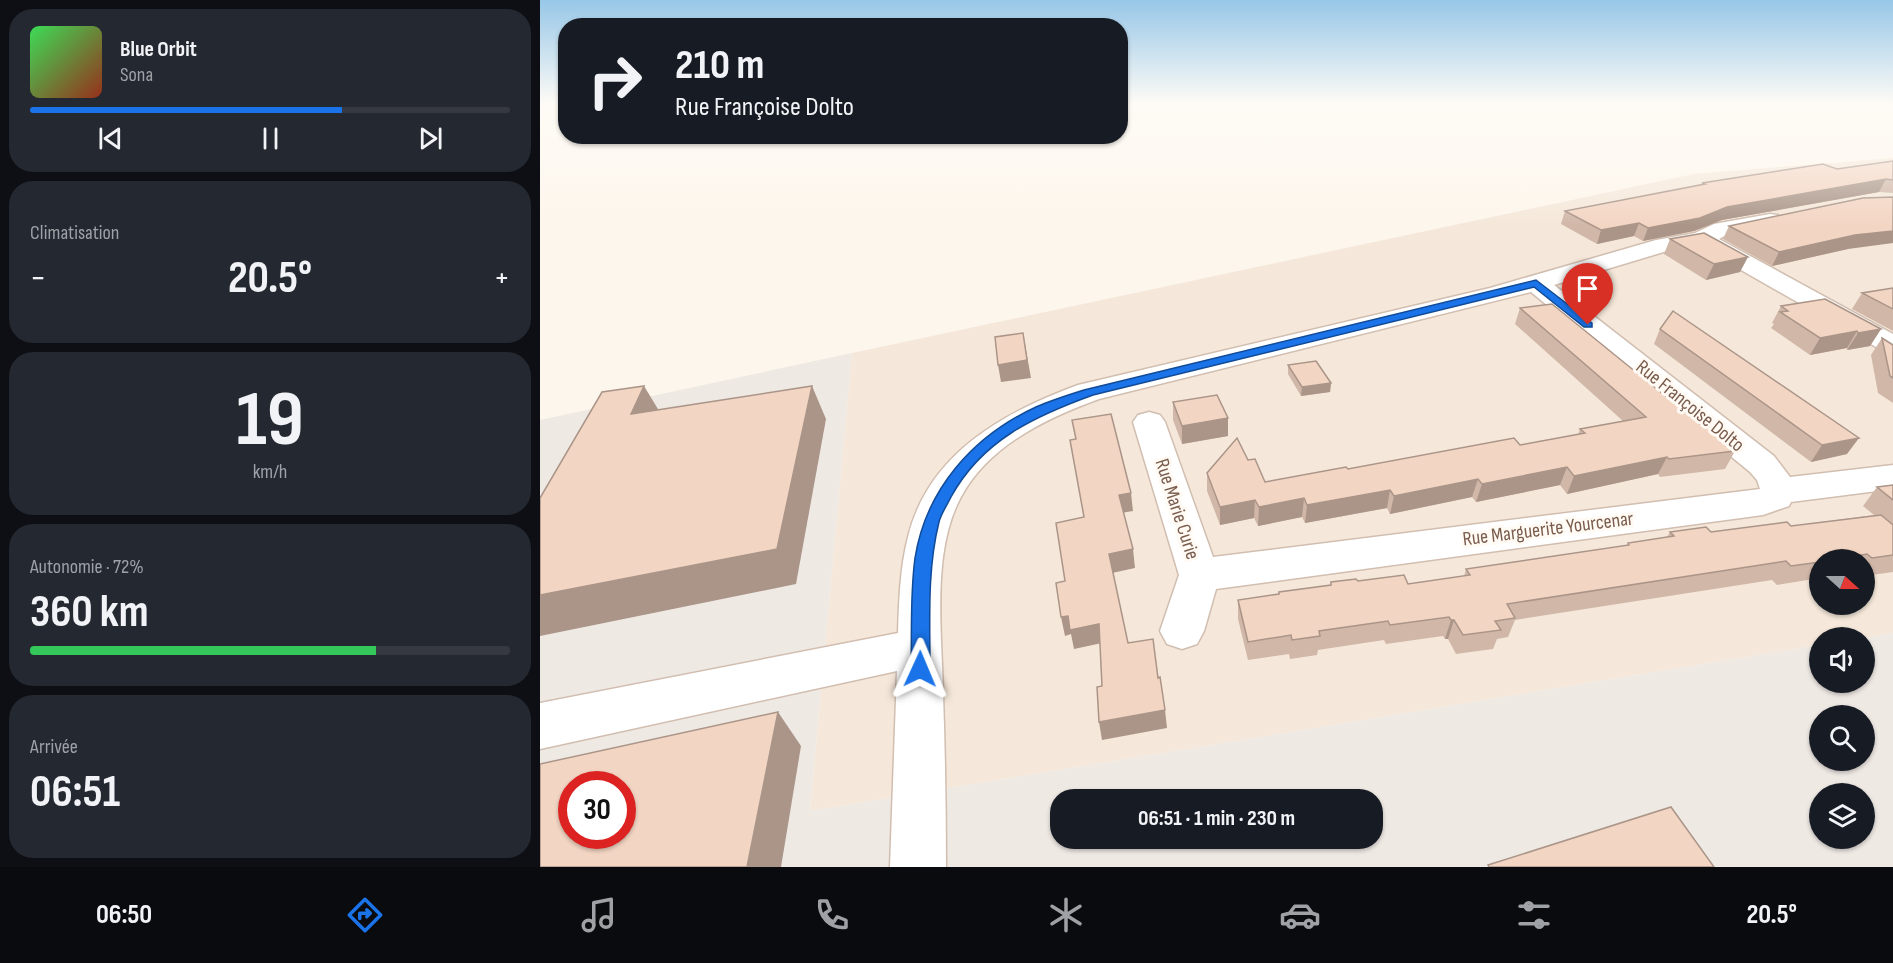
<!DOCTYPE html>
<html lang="fr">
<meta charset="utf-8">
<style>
body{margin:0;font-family:"Sofia Sans Condensed",sans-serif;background:#242831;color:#f1f3f6;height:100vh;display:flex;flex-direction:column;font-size:22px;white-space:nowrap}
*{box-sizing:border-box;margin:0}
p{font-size:20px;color:#9ea1a6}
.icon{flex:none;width:33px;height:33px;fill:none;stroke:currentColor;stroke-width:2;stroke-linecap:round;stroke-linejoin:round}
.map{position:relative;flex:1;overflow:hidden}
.panel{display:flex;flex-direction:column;gap:9px;padding:9px;background:#0d0f14;width:540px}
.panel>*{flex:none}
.guide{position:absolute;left:18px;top:18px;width:570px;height:126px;border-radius:24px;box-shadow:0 2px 4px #0004;background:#171b24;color:#f1f3f6;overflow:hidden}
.needle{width:39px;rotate:111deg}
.fabs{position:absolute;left:1269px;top:549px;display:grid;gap:12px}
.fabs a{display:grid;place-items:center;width:66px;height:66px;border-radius:50%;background:#171b24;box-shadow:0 2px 4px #0004;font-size:30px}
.speed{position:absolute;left:18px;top:771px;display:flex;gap:12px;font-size:30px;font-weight:700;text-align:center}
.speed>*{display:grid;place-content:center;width:78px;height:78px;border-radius:50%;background:#171b24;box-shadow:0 2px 4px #0004;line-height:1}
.speed .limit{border:9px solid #d22;background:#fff;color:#111}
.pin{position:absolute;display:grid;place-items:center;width:51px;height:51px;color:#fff;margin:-62px -26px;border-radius:50% 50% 50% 0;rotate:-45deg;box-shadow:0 0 6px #0007}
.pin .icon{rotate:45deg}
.me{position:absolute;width:66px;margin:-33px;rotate:1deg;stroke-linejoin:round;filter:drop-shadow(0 0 4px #0008)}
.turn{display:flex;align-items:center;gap:21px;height:126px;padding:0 18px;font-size:27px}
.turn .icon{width:78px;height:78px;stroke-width:2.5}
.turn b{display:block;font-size:42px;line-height:51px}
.big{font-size:45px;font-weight:700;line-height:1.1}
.panel .tile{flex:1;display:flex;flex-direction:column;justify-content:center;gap:9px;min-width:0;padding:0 21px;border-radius:24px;background:#242831}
.panel .dial{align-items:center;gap:0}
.dial b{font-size:78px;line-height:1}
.song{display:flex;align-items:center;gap:18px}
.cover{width:72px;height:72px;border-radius:9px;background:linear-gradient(135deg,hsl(130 70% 55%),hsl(10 70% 35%))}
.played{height:6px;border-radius:3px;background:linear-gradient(90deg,#1a73e8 65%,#363941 65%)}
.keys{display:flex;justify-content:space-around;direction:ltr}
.heat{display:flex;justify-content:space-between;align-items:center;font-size:33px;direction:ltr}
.charge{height:9px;border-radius:4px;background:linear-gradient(90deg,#34c759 72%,#363941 0)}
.trip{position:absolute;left:510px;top:789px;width:333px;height:60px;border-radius:24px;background:#171b24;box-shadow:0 2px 4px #0004;font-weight:700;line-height:60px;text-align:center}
.menu{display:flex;height:96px;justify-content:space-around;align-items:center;background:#090b0e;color:#9ea1a6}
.menu .icon{width:42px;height:42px}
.menu .active{color:#1a73e8}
.menu b{font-size:27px;color:#f1f3f6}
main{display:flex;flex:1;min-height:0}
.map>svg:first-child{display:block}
</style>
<main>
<section class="panel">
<div class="tile">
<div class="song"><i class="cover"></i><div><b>Blue Orbit</b><p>Sona</p></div></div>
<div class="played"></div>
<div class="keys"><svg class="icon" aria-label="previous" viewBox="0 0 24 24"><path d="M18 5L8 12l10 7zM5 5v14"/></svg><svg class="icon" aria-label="pause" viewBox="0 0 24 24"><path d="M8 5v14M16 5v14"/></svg><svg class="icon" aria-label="next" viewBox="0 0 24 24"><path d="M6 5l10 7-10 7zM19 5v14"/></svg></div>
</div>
<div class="tile"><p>Climatisation</p>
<div class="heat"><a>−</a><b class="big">20.5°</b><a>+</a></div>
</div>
<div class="tile dial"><b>19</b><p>km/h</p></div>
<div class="tile"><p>Autonomie · 72%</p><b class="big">360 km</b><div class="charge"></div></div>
<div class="tile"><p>Arrivée</p><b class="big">06:51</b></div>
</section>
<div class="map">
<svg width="1353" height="867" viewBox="0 0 1353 867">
<rect width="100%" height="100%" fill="#fdf6ec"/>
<path fill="#f5e8da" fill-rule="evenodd" d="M1353 158V633L1325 638H1280L1279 645 270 811 312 353 1154 174ZM1280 560H1324V604H1280Z"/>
<path fill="#efe9e4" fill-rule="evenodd" d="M312 353 270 811 1279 645 1280 682H1324L1325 638 1353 633V867H0V420ZM1280 716H1324V760H1280ZM32 784H82V836H32ZM1280 794H1324V838H1280ZM520 800H832V838H520Z"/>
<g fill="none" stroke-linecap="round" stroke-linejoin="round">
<defs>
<path id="minor" d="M1230 214 1238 215 1241 220 1238 225 1188 234 1179 239 1353 334V353L1343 351 1159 246 1127 251 1014 285 1234 456 1250 477 1353 465V489L1251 502 1249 506 1223 515 676 589 664 631 657 644 642 649 627 644 620 631 639 575 593 422 598 415 609 412 620 415 625 422 673 557 1220 489 1217 480 1210 472 991 292 559 399C507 418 449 445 421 497 391 552 402 633 403 694 405 751 406 809 406 867H350L357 671 0 749V703L358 633C359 601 360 568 368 537 388 454 464 412 538 385L950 288 1116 240 1155 233 1174 224Z"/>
</defs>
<use href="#minor" stroke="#d1beb0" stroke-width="3"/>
<use href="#minor" fill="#fff" fill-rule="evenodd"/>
</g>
<g fill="#d1b7a8">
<path d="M1353 161V193L1339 192 1182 220 1154 231 1103 241 1094 236 1057 244 1021 224 1025 211 1161 185 1162 183 1297 169Z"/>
<path d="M1189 226 1308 249 1232 266 1183 239Z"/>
<path d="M1130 239 1200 272 1166 280 1124 254Z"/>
<path d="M1353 288V331L1312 309 1322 293Z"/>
<path d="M1241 306 1341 329 1330 346 1307 350V348L1270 355 1231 328 1234 324 1232 323Z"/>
<path d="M980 308 1160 424 1195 451 1185 469 1120 477 1118 474 1027 494 1020 485 936 502 932 497 850 514 847 508 765 523 762 517 718 526 714 518 680 525 667 491V473L708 460 725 482 980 445 1038 435 1040 429 1083 421 975 324Z"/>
<path d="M1120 329 1307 454 1271 462 1114 344Z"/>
<path d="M1342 338 1353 345V403L1338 393 1331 355Z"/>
<path d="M748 365 791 383 790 392 761 396 748 374Z"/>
<path d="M633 402 688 418V436L642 444 633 420Z"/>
<path d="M1353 485V572L1324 576V560H1280V578L1237 585 1232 580 975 620 968 637 957 639 953 649 916 654 908 639H905L903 636 846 644 844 640 778 650 777 655 750 659 749 654 708 660 698 619V600L738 594 739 592 790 585 791 582 818 581 868 584 924 576 926 569 1087 546 1088 543 1127 537 1130 532H1171L1251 526 1334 515 1323 506 1337 487Z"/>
</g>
<g fill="#aa9588">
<path d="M1346 179 1339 192 1182 220 1154 231 1103 241 1108 228 1187 207Z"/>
<path d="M1099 223 1094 236 1057 244 1061 230Z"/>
<path d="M1353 231V243L1308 249 1232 266 1239 252 1315 235Z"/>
<path d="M1208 257 1200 272 1166 280 1174 264Z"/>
<path d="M1341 329 1330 346 1307 350 1318 333Z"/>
<path d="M1317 331 1307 348 1270 355 1280 338Z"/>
<path d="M483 333 491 378 461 382 458 365Z"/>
<path d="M791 383 790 392 761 396 762 387Z"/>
<path d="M104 386 124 419 91 414Z"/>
<path d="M272 386 286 419 256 584 0 636V595Z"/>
<path d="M688 418V436L642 444V426Z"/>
<path d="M1319 438 1307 454 1271 462 1282 445Z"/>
<path d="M1127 457 1118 474 1027 494 1034 476Z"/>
<path d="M1027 467 1020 485 936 502 942 484Z"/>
<path d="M938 479 932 497 850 514 854 496Z"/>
<path d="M850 490 847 508 765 523 767 505Z"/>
<path d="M591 493 593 511 581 513 579 495Z"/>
<path d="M764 498 762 517 718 526 719 507Z"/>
<path d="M715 500 714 518 680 525V507Z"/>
<path d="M593 549 595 568 572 573 569 554Z"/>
<path d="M528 616 559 624 562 643 534 649 531 634 525 636 521 617Z"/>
<path d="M911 620H914L908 639H905Z"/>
<path d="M625 710 627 728 562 740 559 722Z"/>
<path d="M238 712 261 746 241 867H207Z"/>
</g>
<g fill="#f3d5c3" stroke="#aa9588" stroke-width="1.5" fill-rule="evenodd">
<path d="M1353 161V180L1346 179 1187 207 1160 218 1108 228 1099 223 1061 230 1025 211 1165 184 1162 183 1283 164 1297 169Z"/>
<path d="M1353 197V231L1315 235 1239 252 1189 226 1323 198Z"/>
<path d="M1164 233 1208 257 1174 264 1130 239Z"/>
<path d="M1353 288V309L1322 293Z"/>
<path d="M1285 299 1341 329 1318 333 1317 331 1280 338 1240 312 1248 311 1241 306Z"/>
<path d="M1012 304 1160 424 1164 423 1195 451 1129 459 1127 457 1034 476 1027 467 942 484 938 479 854 496 850 490 767 505 764 498 719 507 715 500 680 507 667 473 697 438 708 460 715 459 725 482 806 467 808 469 974 438 980 445 1045 433 1040 429 1106 417 980 308Z"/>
<path d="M1133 311 1319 438 1282 445 1120 329Z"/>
<path d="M483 333 487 360 458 365 455 337Z"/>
<path d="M1342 338 1353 345V378L1350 376Z"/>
<path d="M776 361 791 383 762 387 748 365Z"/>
<path d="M104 386 91 414 272 386 237 549 0 595V498L62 392Z"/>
<path d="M677 395 688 418 642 426 633 402Z"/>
<path d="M571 414 591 493 579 495 593 549 569 554 588 643 613 639 618 678 620 677 625 710 559 722 557 687 562 686 559 624 530 630 528 616 521 617 516 583 525 581 516 523 544 517 530 440 536 439 532 420Z"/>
<path d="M1353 485V500L1337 487Z"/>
<path d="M1341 515 1353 525V555L1332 558 1327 554 1294 560H1280V562L1251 566 1246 561 967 604 975 618 955 621 961 630 923 635 914 620H911L909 617 850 625 848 621 779 631 780 636 752 640 751 635 708 642 698 600 739 594V592L791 585V582L816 579 818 581 864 575 868 584 930 575 926 569 1089 545 1088 543 1134 536 1130 532 1166 527 1171 532 1247 522 1251 526Z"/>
<path d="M238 712 207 867H0V764ZM32 784H82V836H32Z"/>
<path d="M1131 807 1174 867H949L948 865Z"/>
</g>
<linearGradient id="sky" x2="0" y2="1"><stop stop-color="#97c7e8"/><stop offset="0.46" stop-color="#fefbf6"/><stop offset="1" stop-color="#fefbf6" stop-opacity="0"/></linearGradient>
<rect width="1353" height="226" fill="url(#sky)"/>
<path fill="#1a73e8" stroke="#114b97" stroke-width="1.5" d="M996 280 1052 323V327H1044L994 287 553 395C495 416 442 440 411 497 407 505 401 514 399 522 387 570 390 620 390 669L387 675 380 677 374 675 371 669C372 633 370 594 375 558 386 489 433 436 496 407 512 400 528 395 544 390Z"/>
<g text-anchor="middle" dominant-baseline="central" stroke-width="6" stroke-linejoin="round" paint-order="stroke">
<g font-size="20" fill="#7a5c4d" stroke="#fffaf3">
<text transform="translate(1150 406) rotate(39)">Rue Françoise Dolto</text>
<text transform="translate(637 509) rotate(72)">Rue Marie Curie</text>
<text transform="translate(1008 529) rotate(-7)">Rue Marguerite Yourcenar</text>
</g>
</g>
</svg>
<div class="fabs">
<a><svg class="needle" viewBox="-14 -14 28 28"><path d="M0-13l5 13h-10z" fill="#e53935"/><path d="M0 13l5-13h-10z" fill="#9ea1a6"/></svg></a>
<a><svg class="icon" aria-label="sound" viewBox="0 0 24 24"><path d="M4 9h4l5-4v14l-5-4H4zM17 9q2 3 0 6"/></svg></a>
<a><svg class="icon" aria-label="search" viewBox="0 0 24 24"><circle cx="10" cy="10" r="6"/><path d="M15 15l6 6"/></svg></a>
<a><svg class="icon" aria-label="layers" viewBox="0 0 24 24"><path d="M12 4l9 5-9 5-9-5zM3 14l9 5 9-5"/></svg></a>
</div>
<div class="speed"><div class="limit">30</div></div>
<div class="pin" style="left:1048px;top:325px;background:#d93025"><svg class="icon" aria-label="arrive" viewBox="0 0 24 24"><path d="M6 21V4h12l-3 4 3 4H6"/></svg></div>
<svg class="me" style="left:380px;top:669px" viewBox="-20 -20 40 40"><path d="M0-17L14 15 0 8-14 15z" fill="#1a73e8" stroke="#fff" stroke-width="4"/></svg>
<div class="trip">06:51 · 1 min · 230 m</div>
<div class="guide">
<div class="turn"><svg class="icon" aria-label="right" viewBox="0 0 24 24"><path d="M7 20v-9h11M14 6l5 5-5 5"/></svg><div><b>210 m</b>Rue Françoise Dolto</div></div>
</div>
</div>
</main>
<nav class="menu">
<b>06:50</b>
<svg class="icon active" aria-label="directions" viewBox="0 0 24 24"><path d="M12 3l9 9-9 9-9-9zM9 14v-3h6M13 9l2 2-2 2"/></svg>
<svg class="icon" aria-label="music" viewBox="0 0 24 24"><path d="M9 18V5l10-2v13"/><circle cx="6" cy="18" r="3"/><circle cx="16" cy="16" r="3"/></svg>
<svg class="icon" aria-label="phone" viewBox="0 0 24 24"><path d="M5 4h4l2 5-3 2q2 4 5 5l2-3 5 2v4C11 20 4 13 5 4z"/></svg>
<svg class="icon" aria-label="climate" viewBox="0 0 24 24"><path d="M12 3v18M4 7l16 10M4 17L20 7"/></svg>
<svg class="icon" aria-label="car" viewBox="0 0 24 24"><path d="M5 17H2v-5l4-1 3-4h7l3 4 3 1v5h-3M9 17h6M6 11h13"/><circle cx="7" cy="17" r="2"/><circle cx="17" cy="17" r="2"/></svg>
<svg class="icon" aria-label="filters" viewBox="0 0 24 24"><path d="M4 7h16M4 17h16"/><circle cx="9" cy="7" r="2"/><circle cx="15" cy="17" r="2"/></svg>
<b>20.5°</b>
</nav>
